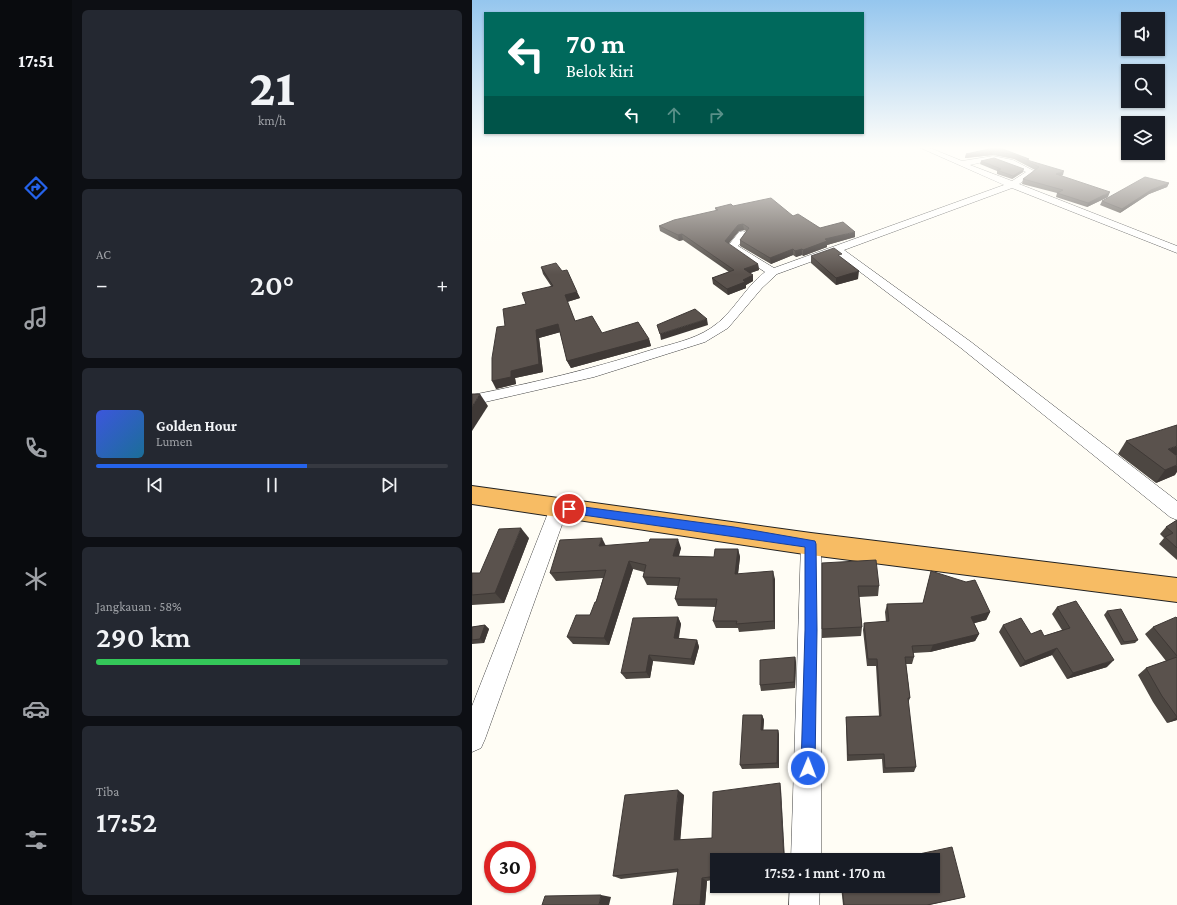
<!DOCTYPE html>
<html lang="id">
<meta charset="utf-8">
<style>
body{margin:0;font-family:"Crimson Pro",serif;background:#242831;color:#f1f3f6;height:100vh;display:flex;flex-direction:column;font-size:15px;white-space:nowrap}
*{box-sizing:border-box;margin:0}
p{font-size:13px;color:#9ea1a6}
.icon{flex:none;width:22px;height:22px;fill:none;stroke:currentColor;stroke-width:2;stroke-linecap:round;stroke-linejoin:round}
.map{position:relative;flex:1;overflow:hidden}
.side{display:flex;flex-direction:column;gap:10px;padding:10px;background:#0d0f14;width:400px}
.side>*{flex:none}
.top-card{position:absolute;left:12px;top:12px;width:380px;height:122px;border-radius:0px;box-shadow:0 1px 3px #0004;background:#00695c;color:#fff;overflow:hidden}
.controls{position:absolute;left:649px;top:12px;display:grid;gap:8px}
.controls a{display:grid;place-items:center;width:44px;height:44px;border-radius:0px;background:#171b24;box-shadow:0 1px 3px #0004;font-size:20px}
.speed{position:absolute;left:12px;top:841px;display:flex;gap:8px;font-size:20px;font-weight:700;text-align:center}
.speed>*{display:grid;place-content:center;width:52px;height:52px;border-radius:50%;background:#171b24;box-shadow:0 1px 3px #0004;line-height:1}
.speed .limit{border:6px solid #d22;background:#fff;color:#111}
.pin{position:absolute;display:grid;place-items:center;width:34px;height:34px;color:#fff;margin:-17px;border:2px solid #fff;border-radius:50%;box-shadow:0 1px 4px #0007}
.me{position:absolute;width:44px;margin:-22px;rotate:1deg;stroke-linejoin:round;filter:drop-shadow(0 0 3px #0008)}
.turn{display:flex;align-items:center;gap:14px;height:84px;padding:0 16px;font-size:18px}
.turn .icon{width:52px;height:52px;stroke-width:2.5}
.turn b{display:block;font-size:28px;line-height:34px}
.lanes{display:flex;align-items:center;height:38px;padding:0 16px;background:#0003;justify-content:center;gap:20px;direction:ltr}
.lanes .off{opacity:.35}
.big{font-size:30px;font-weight:600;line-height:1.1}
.side .card{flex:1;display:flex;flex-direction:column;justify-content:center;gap:6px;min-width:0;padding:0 14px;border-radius:6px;background:#242831}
.side .dial{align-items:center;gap:0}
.dial b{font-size:52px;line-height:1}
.song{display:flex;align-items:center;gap:12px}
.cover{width:48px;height:48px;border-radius:6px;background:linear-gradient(135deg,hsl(230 70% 55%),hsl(200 70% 35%))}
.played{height:4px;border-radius:2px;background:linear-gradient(90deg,#2563eb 60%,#363941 60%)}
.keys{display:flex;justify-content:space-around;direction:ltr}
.heat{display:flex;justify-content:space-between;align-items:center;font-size:22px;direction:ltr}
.charge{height:6px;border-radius:3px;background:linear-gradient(90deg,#34c759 58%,#363941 0)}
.trip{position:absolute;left:238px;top:853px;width:230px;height:40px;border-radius:0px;background:#171b24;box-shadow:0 1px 3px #0004;font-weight:600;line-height:40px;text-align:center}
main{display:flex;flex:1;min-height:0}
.menu{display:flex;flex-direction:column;width:72px;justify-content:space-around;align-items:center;background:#090b0e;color:#9ea1a6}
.menu .icon{width:28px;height:28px}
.menu .on{color:#2563eb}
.menu b{font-size:18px;color:#f1f3f6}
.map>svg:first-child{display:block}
</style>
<main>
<nav class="menu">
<b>17:51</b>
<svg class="icon on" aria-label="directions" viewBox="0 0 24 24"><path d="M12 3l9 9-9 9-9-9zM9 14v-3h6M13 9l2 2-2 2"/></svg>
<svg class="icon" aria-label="music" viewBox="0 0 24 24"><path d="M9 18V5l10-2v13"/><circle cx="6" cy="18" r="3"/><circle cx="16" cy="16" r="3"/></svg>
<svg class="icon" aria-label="phone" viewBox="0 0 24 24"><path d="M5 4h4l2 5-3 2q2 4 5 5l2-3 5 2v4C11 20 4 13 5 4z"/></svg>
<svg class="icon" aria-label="climate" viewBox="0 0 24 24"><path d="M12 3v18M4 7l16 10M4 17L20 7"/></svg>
<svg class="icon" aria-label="car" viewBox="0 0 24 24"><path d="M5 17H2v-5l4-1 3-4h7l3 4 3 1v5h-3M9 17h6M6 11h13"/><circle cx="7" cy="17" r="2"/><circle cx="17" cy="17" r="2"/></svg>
<svg class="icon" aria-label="filters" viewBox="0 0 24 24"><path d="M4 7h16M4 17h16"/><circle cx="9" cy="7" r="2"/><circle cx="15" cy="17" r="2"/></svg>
</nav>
<section class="side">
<div class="card dial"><b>21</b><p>km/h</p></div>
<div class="card"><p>AC</p>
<div class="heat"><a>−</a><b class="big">20°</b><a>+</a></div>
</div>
<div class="card">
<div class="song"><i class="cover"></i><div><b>Golden Hour</b><p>Lumen</p></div></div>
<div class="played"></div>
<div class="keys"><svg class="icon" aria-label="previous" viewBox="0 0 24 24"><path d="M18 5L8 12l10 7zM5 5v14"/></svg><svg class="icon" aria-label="pause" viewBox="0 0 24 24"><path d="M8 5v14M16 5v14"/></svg><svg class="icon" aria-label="next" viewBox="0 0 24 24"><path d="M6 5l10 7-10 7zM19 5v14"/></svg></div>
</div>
<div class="card"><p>Jangkauan · 58%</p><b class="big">290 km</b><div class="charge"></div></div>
<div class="card"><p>Tiba</p><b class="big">17:52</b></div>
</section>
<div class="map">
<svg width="705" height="905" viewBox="0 0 705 905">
<rect width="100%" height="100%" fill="#fffdf5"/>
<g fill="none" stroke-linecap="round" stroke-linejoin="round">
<defs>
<g id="minor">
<path d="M449 148H458L490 161 521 156 541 160 564 172 547 184 705 246V253L540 188 372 250 499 342 705 501V520L698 517 489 348 363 253 305 274 290 288 256 328 233 342 122 377 0 405V395C61 383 120 369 179 350 199 344 221 340 239 328 261 314 272 288 293 272L255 247 267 232 271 231 276 234 266 246 302 268 532 185ZM521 160 535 164 554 172 540 181 498 165Z"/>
<path d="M87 500 94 503 96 508 13 739 9 748 0 752V706L78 508 80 503Z"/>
<path d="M339 536 346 538 349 544V860H319L329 544 332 538Z"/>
<path d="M318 886H348L347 905H317Z"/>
</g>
<path id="trunk" d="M0 486 339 533 705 578V602L339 555 0 504Z"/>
</defs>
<use href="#minor" stroke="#444" stroke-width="1"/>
<use href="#trunk" stroke="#222" stroke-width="2"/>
<use href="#minor" fill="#fff" fill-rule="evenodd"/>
<use href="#trunk" fill="#f7bc64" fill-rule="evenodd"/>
</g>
<g fill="#4d4742">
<path d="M522 148 557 159 556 160 591 175 589 176 636 197 615 207 584 197 585 193 550 184 551 179 563 170 542 159 521 155 493 158 494 154Z"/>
<path d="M509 161 551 172 540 179 525 174V171L508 164Z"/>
<path d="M697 183 695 187 677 194 648 213 628 205 630 201Z"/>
<path d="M261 206 321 216 348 228 383 237 355 245V247L331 256 330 255 324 257 321 255 299 264 268 246V240L274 231 272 230 267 231 256 244 286 264 287 270 278 273 281 281 274 285V288L256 295 241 284 240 278 257 272 211 240 207 241 188 231 187 226 244 211 243 208Z"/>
<path d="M339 256 370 258 386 279 364 285 339 263Z"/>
<path d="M69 267 105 292 108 298 95 302 103 321 130 333 177 339 179 346 99 368 95 361 88 332 67 338 71 372 43 378 44 384 24 389 33 326 54 304 79 286 71 274Z"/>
<path d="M654 441 704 456 703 475 684 483 646 454Z"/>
<path d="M705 520V560L687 544 692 538 688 534 694 527Z"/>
<path d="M57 538 32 603 0 605V573H8Z"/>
<path d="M134 546 209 548 207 556 242 557 266 549 268 557 266 574 303 579V629L267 632 266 628H244L241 621 244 607 206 606 203 599 206 586 175 585 171 577 172 572 161 569 137 645 101 644 95 637 118 615 124 602 131 578 84 581 78 573Z"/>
<path d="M350 563 407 586 406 596 387 597 390 627 389 636 350 638Z"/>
<path d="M457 579 518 612 514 620 502 623 507 634 503 641 458 652 441 653 442 657 440 664H434L438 698 436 703 444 767 442 772 411 773 410 759 375 761 374 724V717L407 716 404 666H395L391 630 392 623 414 622 413 612 415 604 451 603Z"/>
<path d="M585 607 635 667 595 679 580 655 548 667 527 632 531 625 559 634 572 636 590 630 580 614Z"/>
<path d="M635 611 666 640 663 643 649 645 632 615Z"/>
<path d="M206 617 209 624 207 638 225 640 227 647 222 665 181 661 178 678 154 679 149 673Z"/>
<path d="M705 618V720L695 723 681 702 666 675 674 668 694 661 673 634 681 627Z"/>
<path d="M13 625 17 629 12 643 0 644V627Z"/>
<path d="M323 657 324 663 323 688 289 691 288 685Z"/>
<path d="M290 715 292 720 291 730H306L307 735V768L270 769 268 765Z"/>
<path d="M309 789 245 860V879L235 881 233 905H201L206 872 149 879 141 876 212 795 208 840 240 838Z"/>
<path d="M369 886H461L493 897 457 905H371Z"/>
</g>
<g fill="#3f3936">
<path d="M522 151 521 155 493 158 494 154Z"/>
<path d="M552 169 551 172 540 179 541 176Z"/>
<path d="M592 171 591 175 583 178 584 174Z"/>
<path d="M697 183 695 187 677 194 648 213 650 209 679 190Z"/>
<path d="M638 192 636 197 615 207 616 203Z"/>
<path d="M271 224 272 230 267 231 254 247 253 241 266 225Z"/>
<path d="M383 232V237L355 245V247L331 256V250L353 239Z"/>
<path d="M210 234 211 240 207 241 206 235Z"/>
<path d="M321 249V255L299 264 298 258Z"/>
<path d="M330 249V255L324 257 323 251Z"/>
<path d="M286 264 287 270 273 275 272 269Z"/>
<path d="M387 271 386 279 364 285V278Z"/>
<path d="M281 275V281L274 285V288L256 295 255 289Z"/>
<path d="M105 292 108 298 95 302 93 295Z"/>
<path d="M235 319 236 325 189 340 188 334Z"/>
<path d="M86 324 89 332 67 338 71 372 43 378 44 384 24 389 20 381 64 330Z"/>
<path d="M177 339 179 346 99 368 95 361Z"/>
<path d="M8 394 16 406 0 431V407Z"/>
<path d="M705 446V455L687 462 696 449Z"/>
<path d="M705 465V472L703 475 684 483 693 470Z"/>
<path d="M49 528 57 538 32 603 23 593Z"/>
<path d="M130 538 134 546H127Z"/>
<path d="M206 539 209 548 204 564 201 556Z"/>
<path d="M266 549 268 557 265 582 263 574Z"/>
<path d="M157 561 161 569 137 645 132 638Z"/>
<path d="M301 571 303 579V629L302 621Z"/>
<path d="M518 612 514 620 496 625 499 617Z"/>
<path d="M206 617 209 624 205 644 202 638Z"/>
<path d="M13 625 17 629 12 643 8 639Z"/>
<path d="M507 634 503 641 458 652 461 645Z"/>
<path d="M225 640 227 647 222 665 219 659Z"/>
<path d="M585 648 580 655 548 667 553 661Z"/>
<path d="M177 655 181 661 178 678 174 672Z"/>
<path d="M323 657 324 663 323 688 322 682Z"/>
<path d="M642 660 635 667 595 679 601 673Z"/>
<path d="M290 715 292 720 291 736 289 730Z"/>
<path d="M705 717V720L695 723Z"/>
<path d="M306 730 307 735V768L305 763Z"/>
<path d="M308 783 309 789 313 860H312Z"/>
<path d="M206 790 212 795 208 844 202 840Z"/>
<path d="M230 878 235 881 233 905H228Z"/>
<path d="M129 895 139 897 137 905H127Z"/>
</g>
<g fill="#5a524d" stroke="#3f3936">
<path d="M522 148H528L557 159 555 160 592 171 584 174 638 192 616 203 585 193 591 190 551 179 567 167 543 155 522 151 494 154Z"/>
<path d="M522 158 552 169 541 176 525 170 529 169 509 161Z"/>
<path d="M673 177 697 183 679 190 650 209 630 201Z"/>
<path d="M299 198 321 216 326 214 348 228 371 222 383 232 353 239 355 241 331 250 330 249 323 251 321 249 298 258 268 240 277 228 271 224 266 225 253 241 286 264 272 269 281 275 271 280 273 282 255 289 240 278 262 270 210 234 206 235 187 226 202 220 246 210 243 208 259 204 261 206Z"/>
<path d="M362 248 370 254 366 255 387 271 364 278 339 256Z"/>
<path d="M84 263 90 271 95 270 105 292 93 295 103 321 120 316 130 333 166 322 177 339 95 361 86 324 64 330 67 364 39 371V377L20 381V358L25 327 33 326 31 309 54 304 50 293 81 286 69 267Z"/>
<path d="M223 309 235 319 188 334 185 325Z"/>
<path d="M0 394H8L0 407Z"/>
<path d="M705 425V446L696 449 705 456V465L693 470 654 441Z"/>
<path d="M705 520V548L693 537 701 533 694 527Z"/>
<path d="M49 528 23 593 0 595V573H8L27 529Z"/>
<path d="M130 538 127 546 177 542 178 539H206L201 556 242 557 243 549H266L263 574 301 571 302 621 264 624 265 621H241L245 599H203L208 578 171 577 174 565 157 561 132 638 95 637 104 615H118L123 602H124L134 570 78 573 88 540Z"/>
<path d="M404 560 407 586H386L390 627 350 629V563Z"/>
<path d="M459 571 494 582 503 580 518 612 499 617 507 634 461 645 440 646 442 657H433L438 698H436L444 767 413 768 412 754 376 755 374 717 409 716 405 659H396L392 623 417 621 415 604 451 603Z"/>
<path d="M604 601 642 660 601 673 585 648 553 661 531 625 549 618 559 634 569 630 572 636 598 628 585 607Z"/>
<path d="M649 609 666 640 652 642 635 611Z"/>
<path d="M206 617 202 638 225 640 219 659 177 655 174 672 149 673 161 618Z"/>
<path d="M704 617 705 618V656L681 627Z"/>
<path d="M13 625 8 639 0 640V627Z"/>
<path d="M323 657 322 682 288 685V660Z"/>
<path d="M705 657V717L690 696 674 668Z"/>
<path d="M271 715H290L289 730H306L305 763 268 765Z"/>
<path d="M308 783 312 860H245V876L230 878 228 905H201L206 869 141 876 153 795 206 790 202 840 240 838 241 792Z"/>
<path d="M480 847 493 897 455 905H372L370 886H461V860H419Z"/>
<path d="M129 895 127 905H70L73 896Z"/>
</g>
<linearGradient id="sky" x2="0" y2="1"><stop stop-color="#95c6ee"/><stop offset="0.54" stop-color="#fffefa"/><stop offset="1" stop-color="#fffefa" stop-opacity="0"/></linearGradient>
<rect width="705" height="274" fill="url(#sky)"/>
<path fill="#2563eb" stroke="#184099" d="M97 505 262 527 343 541 344 544 345 630 343 768 341 773 336 775 331 773 329 768 333 630V547L97 513 92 509Z"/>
</svg>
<div class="controls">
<a><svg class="icon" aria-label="sound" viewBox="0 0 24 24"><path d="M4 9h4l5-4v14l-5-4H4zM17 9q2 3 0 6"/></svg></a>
<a><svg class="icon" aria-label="search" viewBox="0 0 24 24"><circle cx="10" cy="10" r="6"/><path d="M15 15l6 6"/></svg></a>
<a><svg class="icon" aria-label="layers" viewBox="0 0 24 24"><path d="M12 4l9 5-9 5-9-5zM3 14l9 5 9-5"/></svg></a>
</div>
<div class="speed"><div class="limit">30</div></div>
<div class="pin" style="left:97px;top:509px;background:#d93025"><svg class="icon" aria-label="arrive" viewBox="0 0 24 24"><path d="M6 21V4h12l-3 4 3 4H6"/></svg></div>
<svg class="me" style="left:336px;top:768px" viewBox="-20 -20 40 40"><circle r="17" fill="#2563eb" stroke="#fff" stroke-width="3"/><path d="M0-11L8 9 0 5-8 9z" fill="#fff"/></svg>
<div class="trip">17:52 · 1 mnt · 170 m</div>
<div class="top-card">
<div class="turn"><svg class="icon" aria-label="left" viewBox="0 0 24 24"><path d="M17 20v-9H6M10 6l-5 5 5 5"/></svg><div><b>70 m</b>Belok kiri</div></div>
<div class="lanes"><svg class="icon" aria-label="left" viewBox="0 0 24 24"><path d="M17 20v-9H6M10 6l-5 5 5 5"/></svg><svg class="icon off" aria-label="ahead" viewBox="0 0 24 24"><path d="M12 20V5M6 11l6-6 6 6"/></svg><svg class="icon off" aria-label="right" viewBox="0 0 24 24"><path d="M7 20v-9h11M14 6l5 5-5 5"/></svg></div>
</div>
</div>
</main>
